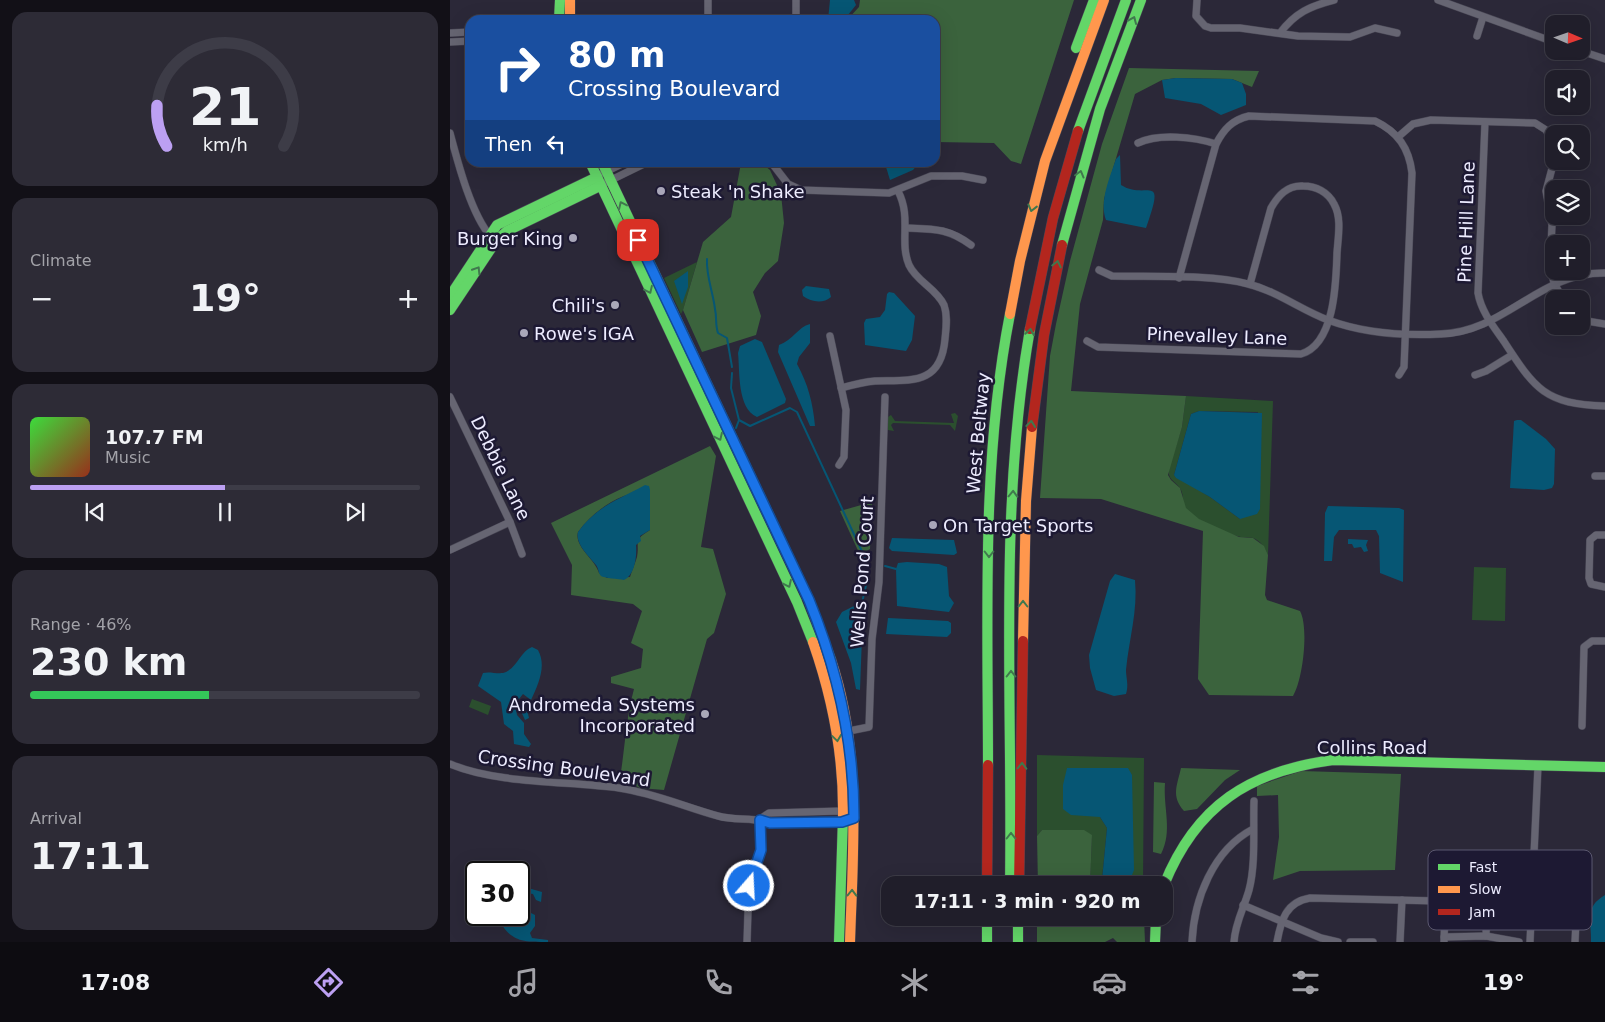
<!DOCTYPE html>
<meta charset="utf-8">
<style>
body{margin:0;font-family:"DejaVu Sans",sans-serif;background:#2d2b36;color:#f1f3f6;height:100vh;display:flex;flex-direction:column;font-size:19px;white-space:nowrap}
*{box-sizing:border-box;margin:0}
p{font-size:16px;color:#a2a2a8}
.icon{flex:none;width:28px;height:28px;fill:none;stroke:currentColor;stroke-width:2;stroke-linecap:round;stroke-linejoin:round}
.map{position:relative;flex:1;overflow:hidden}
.side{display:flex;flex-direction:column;gap:12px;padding:12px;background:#121017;width:450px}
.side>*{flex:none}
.banner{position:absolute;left:15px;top:15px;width:475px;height:152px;border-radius:15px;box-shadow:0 5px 20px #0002,0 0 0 1px #3d3c47;background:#1a4fa0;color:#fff;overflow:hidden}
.needle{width:32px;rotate:92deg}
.buttons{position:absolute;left:1095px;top:15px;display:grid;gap:10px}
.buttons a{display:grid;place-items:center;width:45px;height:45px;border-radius:10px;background:#201e2a;box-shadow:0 5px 20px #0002,0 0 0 1px #3d3c47;font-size:25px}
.speed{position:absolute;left:15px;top:861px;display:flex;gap:10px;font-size:25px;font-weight:700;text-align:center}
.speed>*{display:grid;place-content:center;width:65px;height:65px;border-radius:50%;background:#201e2a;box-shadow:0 5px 20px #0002,0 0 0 1px #3d3c47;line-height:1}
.speed .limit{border:2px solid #111;border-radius:8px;background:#fff;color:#111}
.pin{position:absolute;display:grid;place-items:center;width:42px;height:42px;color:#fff;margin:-21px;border-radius:10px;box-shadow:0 2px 8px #0006}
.me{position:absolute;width:55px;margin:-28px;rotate:19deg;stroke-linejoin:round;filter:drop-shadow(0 0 4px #0008)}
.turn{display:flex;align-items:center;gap:18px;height:105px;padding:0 20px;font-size:22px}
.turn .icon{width:65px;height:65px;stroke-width:2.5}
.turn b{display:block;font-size:35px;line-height:42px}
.then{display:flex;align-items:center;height:48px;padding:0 20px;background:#0003;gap:10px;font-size:19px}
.big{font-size:38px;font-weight:600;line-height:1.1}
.side .tile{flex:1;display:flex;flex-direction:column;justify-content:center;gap:8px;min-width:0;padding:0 18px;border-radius:15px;background:#2d2b36}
.side .dial{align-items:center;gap:0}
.dial svg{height:130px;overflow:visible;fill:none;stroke:#3d3c47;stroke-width:7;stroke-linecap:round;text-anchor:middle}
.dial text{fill:#f1f3f6;stroke:none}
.song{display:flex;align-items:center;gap:15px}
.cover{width:60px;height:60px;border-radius:8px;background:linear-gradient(135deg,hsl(120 70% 55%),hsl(10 70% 35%))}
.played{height:5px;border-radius:2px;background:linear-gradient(90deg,#bca0f2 50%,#3d3c47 50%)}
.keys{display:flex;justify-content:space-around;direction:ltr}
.heat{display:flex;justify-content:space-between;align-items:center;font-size:28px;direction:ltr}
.charge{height:8px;border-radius:4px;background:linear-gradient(90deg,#34c759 46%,#3d3c47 0)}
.trip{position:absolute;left:431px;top:876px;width:292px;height:50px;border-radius:15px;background:#201e2a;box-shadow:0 5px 20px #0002,0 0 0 1px #3d3c47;font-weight:600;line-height:50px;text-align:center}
.menu{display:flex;height:80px;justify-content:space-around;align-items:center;background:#0d0c11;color:#a2a2a8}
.menu .icon{width:35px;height:35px}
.menu .selected{color:#bca0f2}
.menu b{font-size:22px;color:#f1f3f6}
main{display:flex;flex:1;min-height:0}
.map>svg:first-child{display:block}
</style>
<main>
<section class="side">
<div class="tile dial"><svg viewBox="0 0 100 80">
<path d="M14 69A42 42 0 1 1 86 69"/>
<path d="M14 69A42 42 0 0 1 8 44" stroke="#bca0f2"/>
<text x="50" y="56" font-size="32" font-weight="700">21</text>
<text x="50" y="72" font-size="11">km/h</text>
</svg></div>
<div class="tile"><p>Climate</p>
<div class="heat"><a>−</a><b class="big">19°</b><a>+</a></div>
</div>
<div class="tile">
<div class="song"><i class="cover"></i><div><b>107.7 FM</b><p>Music</p></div></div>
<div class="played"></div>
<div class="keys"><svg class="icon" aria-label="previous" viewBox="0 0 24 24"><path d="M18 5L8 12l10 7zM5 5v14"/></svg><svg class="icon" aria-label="pause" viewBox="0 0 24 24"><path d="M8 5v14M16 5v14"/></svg><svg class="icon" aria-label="next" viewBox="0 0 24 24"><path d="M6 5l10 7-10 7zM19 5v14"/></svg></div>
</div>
<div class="tile"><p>Range · 46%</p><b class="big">230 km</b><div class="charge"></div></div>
<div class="tile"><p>Arrival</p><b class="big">17:11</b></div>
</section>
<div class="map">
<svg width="1155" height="942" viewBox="0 0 1155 942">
<rect width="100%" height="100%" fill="#2b2838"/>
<g fill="#2b4f2e" fill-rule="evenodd">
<path d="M247 262 233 310 231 314 214 278Z"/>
<path d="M736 396 823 401 818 555C815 548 811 541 803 538 798 537 792 538 787 536 772 531 745 522 736 509 732 503 734 496 731 490 726 480 717 481 719 468L732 427ZM749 411 808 412 790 519 760 497 724 475 741 414Z"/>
<path d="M505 413 508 416 505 431 500 425 443 423 441 425 444 431 438 430V417L441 415 445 421 504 423 501 414Z"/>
<path d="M1024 567 1056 568 1055 621 1022 620Z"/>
<path d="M22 699 41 706 38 715 19 707Z"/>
<path d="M587 755 694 758 693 885H640L642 835 592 830 587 836ZM682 775 652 879 657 828 650 817Z"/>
</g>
<g fill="#3b633d" fill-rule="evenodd">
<path d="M410 0H624L571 164 561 161 544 143 485 142V20H397L409 7Z"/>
<path d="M679 68 809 71 802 87 782 79 726 78 712 80 685 94 654 199 653 220 630 304 621 391 736 396 732 427 718 475 721 480 730 488 736 508 749 519 789 537 803 538 814 546 818 555 815 595 817 600 850 611C859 627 853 680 843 696L759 695 748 679 753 531 651 499 590 498 600 356 606 324 620 261 652 144Z"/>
<path d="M291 163H311L320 170 331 194 334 223 328 261 315 273 303 292 311 316 306 335 252 352 233 310 253 242 281 217Z"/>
<path d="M260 446 266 456 251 547 263 549 276 594 264 633 257 639 214 790 190 788 170 778C175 748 176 718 184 689L161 683V677L191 668 193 649 181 643 192 611 183 604 121 595 122 565 101 523ZM200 490V530C182 541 190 542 187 557 185 564 182 570 180 577L157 578 149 573C145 559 124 547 128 532 145 509 171 492 200 490Z"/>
<path d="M422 502 420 549 410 555 390 511Z"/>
<path d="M731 768 790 770 775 780 747 809 734 811C721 796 727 786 731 768Z"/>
<path d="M851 771 951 774 945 870 850 871 823 880 829 837 828 795 807 796V786Z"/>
<path d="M704 782 715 783C713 808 723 831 711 854L703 852Z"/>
<path d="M592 830H634L642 835 640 885H588L587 836Z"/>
<path d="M587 918H694L695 942H667L663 938 655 942H587Z"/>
</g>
<g fill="#065674">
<path d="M380 0H404L406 5 394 20H378Z"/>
<path d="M726 78 782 79 792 83 796 94V105L771 115 751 104 715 98 712 80Z"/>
<path d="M670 155 671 185C696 201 717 170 696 228L656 220C649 201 660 177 666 159Z"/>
<path d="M439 162 466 163 467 165 463 170 440 180 436 167Z"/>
<path d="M238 271V287L232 304 224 281Z"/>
<path d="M356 286 379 289 381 297C373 304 361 302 353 296L352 290Z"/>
<path d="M439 292 444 293 465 316 462 340 456 351 415 345 414 323 416 319 430 317 435 310 437 294Z"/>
<path d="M360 324V343L349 357 347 364C358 384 363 403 365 426H360L328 352 329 345C343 340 348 327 360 324Z"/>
<path d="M305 339 312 342 336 399 335 403 307 417C287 408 290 372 288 353L290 346Z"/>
<path d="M749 411 812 413 810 509 807 514 790 519 760 497 726 478 724 475 741 414Z"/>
<path d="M1067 420H1071L1096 439 1105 449 1104 484 1102 488 1094 490 1060 488 1064 421Z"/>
<path d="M195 485 199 486 200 490V530L190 536 191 541 186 545C187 556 185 575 174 580 169 579 154 578 151 576 148 573 149 569 146 565 139 556 125 544 128 532 147 506 168 500 195 485Z"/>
<path d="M878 506 949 508 954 510 953 582 930 573 929 536 926 530H889L884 537 882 561H874L875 513Z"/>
<path d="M442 538 504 540 507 553 504 555 442 551 439 548Z"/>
<path d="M898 539 918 540 916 545 918 551 914 552 911 547 904 548 902 544H898Z"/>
<path d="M457 562 489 564 497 567 499 596 504 603 499 612 447 606 446 569 448 563Z"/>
<path d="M665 574 685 580C688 611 679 639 676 670 676 678 679 685 676 694L664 696 646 690 640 668 639 655 660 581Z"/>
<path d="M408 604 413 610 410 690 406 689 401 663 386 622 392 612Z"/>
<path d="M438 618 498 621 501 623V633L497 637 436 634Z"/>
<path d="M82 647 88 650C97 666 88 685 81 700L73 694 65 704 67 715 74 723V734L81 744 79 747 64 744 63 731 54 724 51 702 28 686 33 673C40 671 50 675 56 672 68 666 70 652 82 647Z"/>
<path d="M75 702 80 706 77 710 79 718 75 720 70 709Z"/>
<path d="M617 768H678L682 775 684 870 680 880 662 884 652 880 657 828 650 817 621 815 613 809V785Z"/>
<path d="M78 888 92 892 91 902 86 900 83 894 76 893Z"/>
<path d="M69 889H71L72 897 75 900H81V913L85 915V926L80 933 82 938 98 940V942C73 942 62 942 50 922L45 920 48 915H69Z"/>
<path d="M1155 895V942H1141C1142 921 1133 908 1155 895Z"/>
</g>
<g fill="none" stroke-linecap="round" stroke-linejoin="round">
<g stroke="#065674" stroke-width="2">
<path d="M257 259C256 276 263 292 265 309 267 318 265 324 268 333L277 338 282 367"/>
<path d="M282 373 281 388 289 420"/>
<path d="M286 428 289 420 300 426 340 408 347 412 416 560 417 581 411 607"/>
<path d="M435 566 446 569"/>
</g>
<defs>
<g id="street">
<path d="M258 0V20"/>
<path d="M747 0 746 16 755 26 761 28H790L848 36 900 37 925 28 947 33"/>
<path d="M988 0 1104 42"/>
<path d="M346 20V0"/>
<path d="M0 33 20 32"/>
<path d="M830 33C845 13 860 6 884 0"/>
<path d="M1027 36 1033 17"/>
<path d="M0 42 20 41"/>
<path d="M1131 51 1155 59"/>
<path d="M1035 122 1028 293C1031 311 1043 326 1053 340 1085 389 1094 404 1155 406"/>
<path d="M0 133C8 163 21 214 41 237"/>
<path d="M948 137 963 124 981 120 1085 123 1096 130 1104 144"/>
<path d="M688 143C709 133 744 137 766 144"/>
<path d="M1104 161 1096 191 1102 225 1100 267 1104 283 1113 299"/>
<path d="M321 162 338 184 351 190 439 193 481 176H512L533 180"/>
<path d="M153 173 176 162"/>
<path d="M157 182 198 162"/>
<path d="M456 228C484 229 498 228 521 245"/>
<path d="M649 270 662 276C702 277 761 274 798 284 827 291 851 310 878 320 913 333 953 336 991 334 1055 332 1089 272 1155 273"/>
<path d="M729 278 766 144C774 129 782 120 799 116L925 121C948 132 959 148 962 173L954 367 949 375"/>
<path d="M1131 320 1155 324"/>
<path d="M380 336 396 410 394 457 389 465"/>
<path d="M637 341 648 347 851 354C885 344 886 282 887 253 888 237 892 218 884 204 878 192 866 186 853 186 837 185 828 196 821 208L800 284"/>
<path d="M1025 375 1036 371 1062 355"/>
<path d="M391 388C402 385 413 382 425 381 460 380 491 386 495 339 496 328 498 316 494 305 486 288 467 282 459 265 449 241 462 218 448 191"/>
<path d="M0 397 60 522 72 554"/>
<path d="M1145 476H1155"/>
<path d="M1155 535H1146L1140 540 1139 578 1141 584 1155 587"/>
<path d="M0 550 60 522"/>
<path d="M1132 726 1134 647 1142 641H1155"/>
<path d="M399 731 419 727 422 639 429 582 435 397"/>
<path d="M0 764C47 784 118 781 169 788 204 793 235 807 268 816 285 821 303 817 320 823L397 820"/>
<path d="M310 819 319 813 392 811 396 813"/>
<path d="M1083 888C1098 888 1121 884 1127 900L1125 942"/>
<path d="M793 905 871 938 888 942"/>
<path d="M1036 936 1037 898"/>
<path d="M994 937 1036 936 1069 942"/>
<path d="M297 942 299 881 309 859 310 819"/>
<path d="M742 942C744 899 763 850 803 829"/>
<path d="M784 942C785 923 794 908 799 890 806 864 803 828 804 801"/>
<path d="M827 942C831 920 836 902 860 898L988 901 995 908 994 942"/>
<path d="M900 942H923"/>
<path d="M950 942 952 900"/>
<path d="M1080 942 1088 766"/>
</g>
<g id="fast">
<path d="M109 20 110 0"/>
<path d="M626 48 644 0"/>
<path d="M628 131 676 0"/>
<path d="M140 162 347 602 363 642"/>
<path d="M152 162 359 600 381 660"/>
<path d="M612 245 650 109 691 0"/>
<path d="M0 296 47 225 147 177"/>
<path d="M0 310 46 241 57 231 150 186"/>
<path d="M538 765C538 615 531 462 560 314"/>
<path d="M560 885C563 700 548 511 580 329"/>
<path d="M714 885C746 805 800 771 883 760L1155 767"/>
<path d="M537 918V942"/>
<path d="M568 918V942"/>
<path d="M389 942 393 817"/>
<path d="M705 942 706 918"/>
</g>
<g id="slow">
<path d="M120 0V20"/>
<path d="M560 314 570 261 595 161 654 0"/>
<path d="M573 641 576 501 582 427"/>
<path d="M363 642C383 699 394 756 393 817"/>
<path d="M381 660C412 752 403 847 400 942"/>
</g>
<g id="jam">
<path d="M580 329 603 218 628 131"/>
<path d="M582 427 594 335 612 245"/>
<path d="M537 885 538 765"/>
<path d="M569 885 573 641"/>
</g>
</defs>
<use href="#street" stroke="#484654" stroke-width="8"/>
<use href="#fast" stroke="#484654" stroke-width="11"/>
<use href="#slow" stroke="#484654" stroke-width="11"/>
<use href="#jam" stroke="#484654" stroke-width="11"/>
<use href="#street" stroke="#666572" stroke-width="7"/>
<use href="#fast" stroke="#63d668" stroke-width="10"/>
<use href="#slow" stroke="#ff974d" stroke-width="10"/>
<use href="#jam" stroke="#b3261e" stroke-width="10"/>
</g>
<defs><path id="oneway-chevron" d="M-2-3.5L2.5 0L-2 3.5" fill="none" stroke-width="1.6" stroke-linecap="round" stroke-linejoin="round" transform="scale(1.25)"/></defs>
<g stroke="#40784e">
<use href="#oneway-chevron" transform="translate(683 20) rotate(-67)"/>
<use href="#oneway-chevron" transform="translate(630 174) rotate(-75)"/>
<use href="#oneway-chevron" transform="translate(172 205) rotate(-115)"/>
<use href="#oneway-chevron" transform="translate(582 208) rotate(104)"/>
<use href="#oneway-chevron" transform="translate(607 264) rotate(-77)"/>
<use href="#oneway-chevron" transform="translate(27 270) rotate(-58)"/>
<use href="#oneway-chevron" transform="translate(199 290) rotate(65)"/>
<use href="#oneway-chevron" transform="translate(580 332) rotate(-81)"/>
<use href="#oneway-chevron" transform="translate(581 424) rotate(-84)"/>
<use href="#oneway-chevron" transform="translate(269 437) rotate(65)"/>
<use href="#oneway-chevron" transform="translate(563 494) rotate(-88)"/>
<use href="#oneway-chevron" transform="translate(539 554) rotate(90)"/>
<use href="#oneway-chevron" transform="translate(338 584) rotate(65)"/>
<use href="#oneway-chevron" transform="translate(573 604) rotate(-90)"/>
<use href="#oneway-chevron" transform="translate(561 674) rotate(-90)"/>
<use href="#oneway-chevron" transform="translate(387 738) rotate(82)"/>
<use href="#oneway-chevron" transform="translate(572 766) rotate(-89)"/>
<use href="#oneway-chevron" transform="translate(561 836) rotate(-90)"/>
<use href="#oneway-chevron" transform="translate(402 893) rotate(-89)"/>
</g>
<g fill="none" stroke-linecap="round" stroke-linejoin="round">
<defs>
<path id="route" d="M188 240 359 600C388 671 404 742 404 818L392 822 320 823 310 820 311 850 299 886"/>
</defs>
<use href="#route" stroke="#114b97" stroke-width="12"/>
<use href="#route" stroke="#1a73e8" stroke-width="9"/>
</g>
<g fill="#a9a7b9" stroke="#1d1933" stroke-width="2">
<circle cx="211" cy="191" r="5"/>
<circle cx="123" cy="238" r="5"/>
<circle cx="165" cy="305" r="5"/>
<circle cx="74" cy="333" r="5"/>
<circle cx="483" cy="525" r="5"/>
<circle cx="255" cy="714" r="5"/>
</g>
<g text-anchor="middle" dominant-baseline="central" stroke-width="5" stroke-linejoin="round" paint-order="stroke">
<g font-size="18" fill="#edecff" stroke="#1d1933" text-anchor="start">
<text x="221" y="191">Steak 'n Shake</text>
<text x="113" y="238" text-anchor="end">Burger King</text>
<text x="155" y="305" text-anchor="end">Chili's</text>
<text x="84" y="333">Rowe's IGA</text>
<text x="493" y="525">On Target Sports</text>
<text x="245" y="704" text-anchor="end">Andromeda Systems<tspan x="245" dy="21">Incorporated</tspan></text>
</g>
<g font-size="18" fill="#edecff" stroke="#1d1933">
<text transform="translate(1016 222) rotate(-88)">Pine Hill Lane</text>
<text transform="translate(767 336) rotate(2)">Pinevalley Lane</text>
<text transform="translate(528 433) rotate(-85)">West Beltway</text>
<text transform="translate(51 468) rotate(64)">Debbie Lane</text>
<text transform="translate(412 572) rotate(-86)">Wells Pond Court</text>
<text x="922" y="747">Collins Road</text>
<text transform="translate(114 768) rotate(8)">Crossing Boulevard</text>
</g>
</g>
<rect x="978" y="850" width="164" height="80" rx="8" fill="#1d1933" stroke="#5b5870" stroke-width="1"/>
<rect x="988" y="864" width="22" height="6" fill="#63d668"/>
<rect x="988" y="886" width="22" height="7" fill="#ff974d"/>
<rect x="988" y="909" width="22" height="6" fill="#b3261e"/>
<g font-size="14" fill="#edecff">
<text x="1019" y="872">Fast</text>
<text x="1019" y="894">Slow</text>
<text x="1019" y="917">Jam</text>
</g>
</svg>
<div class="buttons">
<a><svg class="needle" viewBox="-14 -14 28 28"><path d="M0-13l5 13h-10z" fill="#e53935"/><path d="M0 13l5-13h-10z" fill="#a2a2a8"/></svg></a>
<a><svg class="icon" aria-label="sound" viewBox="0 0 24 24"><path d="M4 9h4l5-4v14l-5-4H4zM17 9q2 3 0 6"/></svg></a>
<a><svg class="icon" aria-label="search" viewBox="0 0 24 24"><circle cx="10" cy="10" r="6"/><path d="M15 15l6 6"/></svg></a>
<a><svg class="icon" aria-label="layers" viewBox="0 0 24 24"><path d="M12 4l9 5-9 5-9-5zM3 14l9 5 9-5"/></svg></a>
<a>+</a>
<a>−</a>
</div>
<div class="speed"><div class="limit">30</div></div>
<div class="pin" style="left:188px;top:240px;background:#d93025"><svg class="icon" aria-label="arrive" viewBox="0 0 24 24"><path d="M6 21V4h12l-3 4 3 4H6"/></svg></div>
<svg class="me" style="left:299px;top:886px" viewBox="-20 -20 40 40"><circle r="17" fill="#1a73e8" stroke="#fff" stroke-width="3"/><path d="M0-11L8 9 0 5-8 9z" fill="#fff"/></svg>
<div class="trip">17:11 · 3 min · 920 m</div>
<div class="banner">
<div class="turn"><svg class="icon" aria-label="right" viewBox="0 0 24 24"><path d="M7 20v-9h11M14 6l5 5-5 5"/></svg><div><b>80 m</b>Crossing Boulevard</div></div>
<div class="then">Then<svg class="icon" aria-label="left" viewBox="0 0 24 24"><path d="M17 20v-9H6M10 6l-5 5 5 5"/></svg></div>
</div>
</div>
</main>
<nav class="menu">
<b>17:08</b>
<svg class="icon selected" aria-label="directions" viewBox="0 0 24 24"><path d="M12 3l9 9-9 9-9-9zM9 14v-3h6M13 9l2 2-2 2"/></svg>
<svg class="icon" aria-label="music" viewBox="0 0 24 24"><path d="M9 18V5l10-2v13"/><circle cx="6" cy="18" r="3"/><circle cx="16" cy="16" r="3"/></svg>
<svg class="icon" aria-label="phone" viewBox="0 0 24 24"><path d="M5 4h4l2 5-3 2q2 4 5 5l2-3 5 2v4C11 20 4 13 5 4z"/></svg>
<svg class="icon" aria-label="climate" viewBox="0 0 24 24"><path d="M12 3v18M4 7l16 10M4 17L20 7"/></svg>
<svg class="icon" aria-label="car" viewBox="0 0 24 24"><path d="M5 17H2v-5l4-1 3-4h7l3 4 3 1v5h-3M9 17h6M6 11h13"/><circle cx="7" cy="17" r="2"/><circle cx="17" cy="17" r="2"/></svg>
<svg class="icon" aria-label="filters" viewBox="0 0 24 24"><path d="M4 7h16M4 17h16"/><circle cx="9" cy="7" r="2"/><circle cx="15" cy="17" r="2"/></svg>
<b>19°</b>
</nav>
